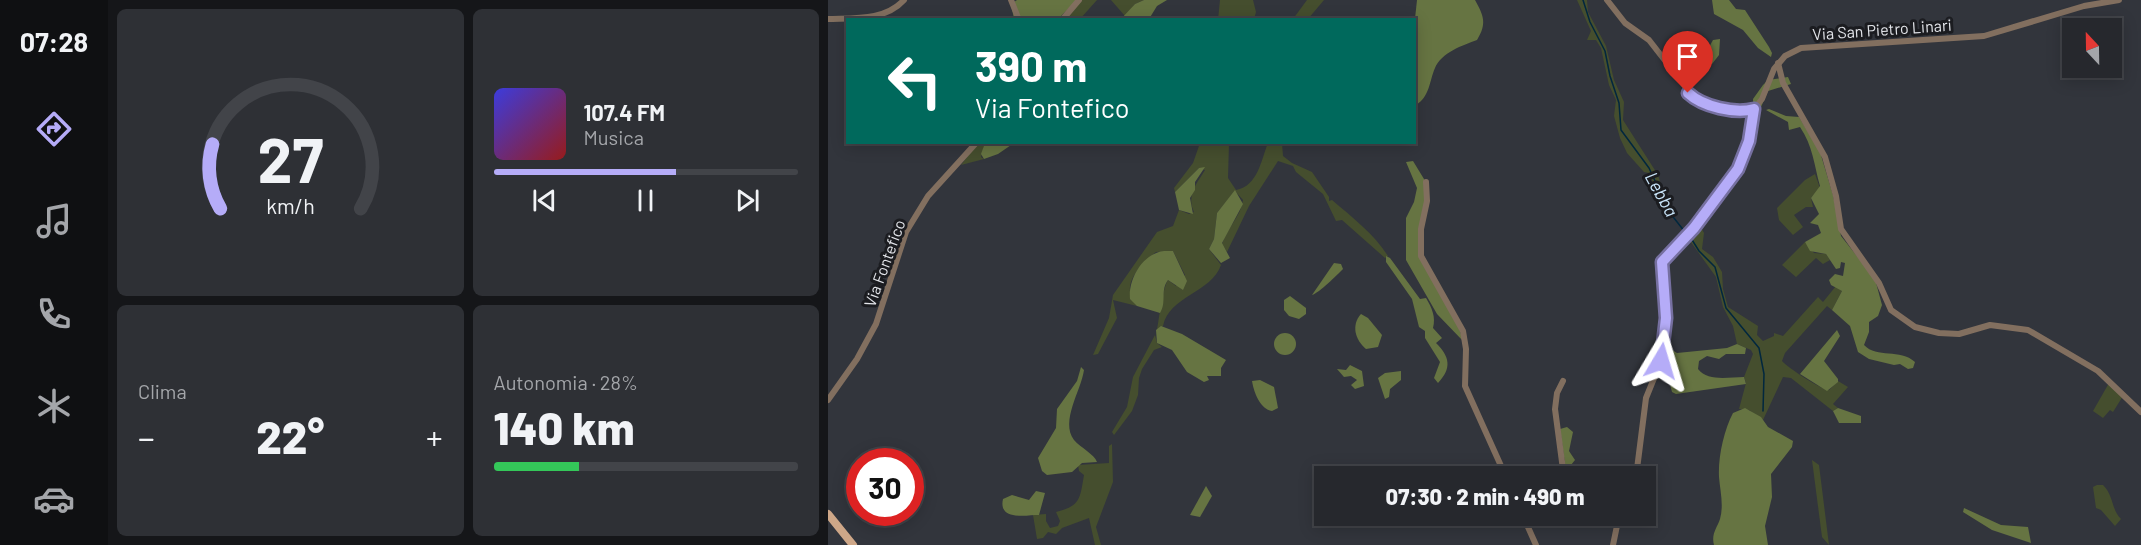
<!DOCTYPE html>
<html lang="it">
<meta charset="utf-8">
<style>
body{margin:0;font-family:Barlow,sans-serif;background:#2e3035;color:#f1f3f6;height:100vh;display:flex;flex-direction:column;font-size:22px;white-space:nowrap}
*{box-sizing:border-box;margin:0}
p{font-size:20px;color:#a4a6aa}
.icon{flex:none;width:33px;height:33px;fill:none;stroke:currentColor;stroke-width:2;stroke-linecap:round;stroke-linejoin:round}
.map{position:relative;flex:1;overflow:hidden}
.panel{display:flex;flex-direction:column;gap:9px;padding:9px;background:#151619;width:720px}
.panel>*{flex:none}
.top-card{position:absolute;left:18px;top:18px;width:570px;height:126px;border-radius:0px;box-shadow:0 3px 15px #0003,0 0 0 2px #424449;background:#00695c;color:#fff;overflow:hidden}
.needle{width:39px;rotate:338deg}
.tools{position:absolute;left:1234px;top:18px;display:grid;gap:12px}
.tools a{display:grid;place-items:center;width:60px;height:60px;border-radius:0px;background:#26282d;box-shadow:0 3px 15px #0003,0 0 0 2px #424449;font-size:30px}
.speed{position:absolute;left:18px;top:448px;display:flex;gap:12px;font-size:30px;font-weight:700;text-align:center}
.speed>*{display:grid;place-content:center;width:78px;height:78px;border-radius:50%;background:#26282d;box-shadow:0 3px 15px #0003,0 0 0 2px #424449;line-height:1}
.speed .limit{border:9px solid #d22;background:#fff;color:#111}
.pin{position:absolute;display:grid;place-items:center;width:51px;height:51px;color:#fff;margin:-62px -26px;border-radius:50% 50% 50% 0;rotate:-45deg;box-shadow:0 0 6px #0007}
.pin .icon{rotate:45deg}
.me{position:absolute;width:66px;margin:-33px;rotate:7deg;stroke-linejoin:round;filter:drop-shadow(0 0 4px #0008)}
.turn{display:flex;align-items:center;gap:21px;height:126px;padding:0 30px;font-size:27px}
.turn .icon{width:78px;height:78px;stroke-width:2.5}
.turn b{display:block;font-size:42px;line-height:51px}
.big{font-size:45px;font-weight:800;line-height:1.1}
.panel .card{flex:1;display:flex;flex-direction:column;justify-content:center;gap:9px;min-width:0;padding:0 21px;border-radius:9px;background:#2e3035}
.panel .dial{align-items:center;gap:0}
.dial svg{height:156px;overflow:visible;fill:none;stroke:#424449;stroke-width:7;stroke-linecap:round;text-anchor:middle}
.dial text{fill:#f1f3f6;stroke:none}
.song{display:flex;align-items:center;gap:18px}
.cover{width:72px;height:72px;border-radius:9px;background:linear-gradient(135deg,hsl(240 70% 55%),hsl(0 70% 35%))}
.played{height:6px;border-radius:3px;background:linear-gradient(90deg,#b5acf8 60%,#424449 60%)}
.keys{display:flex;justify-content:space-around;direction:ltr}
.heat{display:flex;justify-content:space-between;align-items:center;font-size:33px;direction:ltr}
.charge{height:9px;border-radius:4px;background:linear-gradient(90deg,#34c759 28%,#424449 0)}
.panel .tiles{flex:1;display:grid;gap:9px;grid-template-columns:repeat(2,1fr)}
.trip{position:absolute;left:486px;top:466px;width:342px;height:60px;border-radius:0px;background:#26282d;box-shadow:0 3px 15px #0003,0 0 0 2px #424449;font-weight:800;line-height:60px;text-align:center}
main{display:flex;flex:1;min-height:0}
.dock{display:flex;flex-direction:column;width:108px;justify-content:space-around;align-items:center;background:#0f1012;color:#a4a6aa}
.dock .icon{width:42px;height:42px}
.dock .active{color:#b5acf8}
.dock b{font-size:27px;color:#f1f3f6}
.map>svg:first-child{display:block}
</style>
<main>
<nav class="dock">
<b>07:28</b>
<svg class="icon active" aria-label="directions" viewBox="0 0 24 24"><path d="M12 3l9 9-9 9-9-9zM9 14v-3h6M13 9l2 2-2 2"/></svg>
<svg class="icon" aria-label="music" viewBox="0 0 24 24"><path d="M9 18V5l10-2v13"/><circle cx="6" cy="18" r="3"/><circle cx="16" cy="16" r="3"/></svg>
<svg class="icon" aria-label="phone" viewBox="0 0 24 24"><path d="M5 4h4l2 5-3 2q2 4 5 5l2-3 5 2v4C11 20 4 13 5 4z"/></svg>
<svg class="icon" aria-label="climate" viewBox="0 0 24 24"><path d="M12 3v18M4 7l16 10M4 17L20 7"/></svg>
<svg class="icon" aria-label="car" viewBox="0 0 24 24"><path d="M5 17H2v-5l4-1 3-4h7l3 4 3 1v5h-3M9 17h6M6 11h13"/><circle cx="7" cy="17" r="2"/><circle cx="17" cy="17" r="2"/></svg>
</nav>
<section class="panel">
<div class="tiles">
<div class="card dial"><svg viewBox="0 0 100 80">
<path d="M14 69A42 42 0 1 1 86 69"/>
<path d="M14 69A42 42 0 0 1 10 36" stroke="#b5acf8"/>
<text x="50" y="56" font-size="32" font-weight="700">27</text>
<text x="50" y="72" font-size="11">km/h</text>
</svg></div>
<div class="card">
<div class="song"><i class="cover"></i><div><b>107.4 FM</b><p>Musica</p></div></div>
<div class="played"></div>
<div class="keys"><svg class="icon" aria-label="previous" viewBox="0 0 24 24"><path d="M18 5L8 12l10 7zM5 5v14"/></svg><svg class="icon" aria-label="pause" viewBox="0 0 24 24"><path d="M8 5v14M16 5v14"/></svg><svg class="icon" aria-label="next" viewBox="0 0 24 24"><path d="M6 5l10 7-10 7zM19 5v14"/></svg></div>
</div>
<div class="card"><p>Clima</p>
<div class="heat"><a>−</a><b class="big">22°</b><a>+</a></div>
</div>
<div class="card"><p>Autonomia · 28%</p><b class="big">140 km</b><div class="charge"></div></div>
</div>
</section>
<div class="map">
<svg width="1313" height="545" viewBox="0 0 1313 545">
<rect width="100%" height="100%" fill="#32353c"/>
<g fill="#454e2e">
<path d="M253 0H269L252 19 237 20Z"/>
<path d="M283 0H316L307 4 297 16Z"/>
<path d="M392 0H425L428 12 426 19 390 20Z"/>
<path d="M479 0H496L480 19H465Z"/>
<path d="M749 0H759L760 12 778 46 786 80 796 102 795 120 830 175 839 205 832 200 821 173 816 172 799 153 792 138 786 116 788 100 781 85 773 48 768 40H759L763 31Z"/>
<path d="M150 143H157L153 157 156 159 133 165Z"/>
<path d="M372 143H401L400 178 408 190C430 186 433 160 440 143H454L455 156 464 163 484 172 501 197V201L504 200C524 217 546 234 560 256L557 258 514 220 508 221 495 194 468 172 465 166 450 161 421 206 399 252 394 244C399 228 413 216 415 200L407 191 389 213 386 239 381 249 393 265C383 293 341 296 335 326L329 330C331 319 335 287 340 280L348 286 357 275 345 251 328 252C311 265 291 287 309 306L285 300 289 318 270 354 265 355 281 318 285 295 329 232 345 226 351 210 361 214 366 212C358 196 369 183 377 170L371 168 347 192 346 188 365 163Z"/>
<path d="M987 174 992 188 983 198 985 207H978L966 215 975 227 965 235 951 220 949 208 977 180Z"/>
<path d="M871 224 876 233 874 249 885 257 894 272 895 289 900 307 930 326 929 335 935 341 946 336V333L955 336 990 297 995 302 1008 286 1014 291 1004 310 999 306 957 353 954 361C960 368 994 390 1001 390L1010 381 1020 387 1005 404 1010 408 1005 411 963 378 955 377 935 420 921 410 911 409 918 383 916 377 925 354 923 350 909 344 905 326 895 307 888 277 860 238Z"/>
<path d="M977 242 986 253 998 254 1002 260 995 264 988 258 968 277 954 265Z"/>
<path d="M327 335 329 343 334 347 326 350 314 369 311 378 310 395 304 411 286 435 284 432 299 407 305 377Z"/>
<path d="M1281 383 1295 396 1285 412 1282 410 1275 418 1265 411Z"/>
<path d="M284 444 285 482 268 527 273 545H267L261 518 234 528 228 534 220 532 215 538 209 539 205 515 218 514V521L222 528 230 526 232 521 228 512C253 506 252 498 256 475L251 471 250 465 281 463V446Z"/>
<path d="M984 460 991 465 1001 545 994 537Z"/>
<path d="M1269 485H1275C1286 496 1283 509 1293 519L1287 526 1273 510 1268 508 1265 487Z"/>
</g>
<g fill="#667442">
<path d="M189 0H249L230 19H186L183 4Z"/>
<path d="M316 0H339L329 6 321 19H293L307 4Z"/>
<path d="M589 0H647C656 16 659 24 649 40 635 45 613 53 607 68 601 82 602 96 588 105L586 28Z"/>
<path d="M884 0H901L908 9 917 10 941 47 944 53 943 57 930 48 915 30 886 14Z"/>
<path d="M892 39 891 55 884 64 878 65 875 58 885 40Z"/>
<path d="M960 77 963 84 940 91 926 123 925 99 935 85 940 80Z"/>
<path d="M941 109 958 116 971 117 992 152 1005 195 1013 236 1047 279 1054 305 1050 316 1041 322V332L1036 345C1049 359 1072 348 1087 362L1085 368 1080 369 1072 364 1066 365 1041 359 1030 352 1022 326 1004 310 1014 291 1003 285 1001 280 1007 274 1015 276 1017 263 1013 262 1012 268 1008 269 998 254 982 251 977 242 993 233 990 225 982 223 991 214 983 198 992 186C986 165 985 146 972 127L961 130 960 122 938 110Z"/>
<path d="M157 143V142L186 143 170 154 156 159 153 154Z"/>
<path d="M585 161 596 179 598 193 591 247 627 314 635 341 609 314 578 260V218L586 202 589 188 578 162Z"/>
<path d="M377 167 367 182V190L362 198 365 214 351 210 347 192 371 168Z"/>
<path d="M407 190 415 204 394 243 402 258 393 263 381 249 386 239 389 213Z"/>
<path d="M336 251H345L359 281 355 290 340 280C332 290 339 303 332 313L309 306 302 299C300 279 315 253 336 251Z"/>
<path d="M558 256 562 258 592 299 598 298C604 308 608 317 605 328L614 338 608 343C622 357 624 368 610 383L606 378 612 362 597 338V331L591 327 584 299 558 262Z"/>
<path d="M506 263 513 264 515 269C509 275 491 293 484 295Z"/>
<path d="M462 296 478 308V314L471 319 461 316 456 310V300Z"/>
<path d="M533 314 540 318 554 335 550 347 538 349C527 340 523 325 533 314Z"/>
<path d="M333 326 354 334 398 360 393 368V376H379L381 380 376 382 359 372 344 350 329 343 328 330Z"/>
<path d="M1009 330 1012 336 996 361 1010 379V382L999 391 972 374Z"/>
<circle cx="457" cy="344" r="11"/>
<path d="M909 344 918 348 917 354H898L891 359 879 356 871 361 870 369C880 382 901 377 916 377L918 384 848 394 844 392 835 357 838 346 849 353 899 348Z"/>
<path d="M522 365 534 371 536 386 527 389 523 385 529 380 523 376 516 377 509 369 518 370Z"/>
<path d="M253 367 256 370C253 391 232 421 246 440 253 448 266 454 269 462L254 463 244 472 219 475 214 471 210 458 228 428 229 409 249 381Z"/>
<path d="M573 371V380L562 389 561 397 557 399 550 378 557 373Z"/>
<path d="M432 380 446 387 450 408 444 411C432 409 426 393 424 381Z"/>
<path d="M917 408 933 417 940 427 965 441 964 447 943 474 944 497 937 526 940 545H886C883 534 889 528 892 519 896 505 892 490 891 477 890 457 896 430 905 413Z"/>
<path d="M1010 408 1033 416V423H1011L1005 411Z"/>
<path d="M739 427 745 432 741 451 747 460 743 465 751 477H739L732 429Z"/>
<path d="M378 486 384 496 372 517 362 515Z"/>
<path d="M208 491 217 493 211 515C198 515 170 521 175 499L184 495 201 500Z"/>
<path d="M1136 508 1173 525 1200 527 1203 543 1164 530 1135 512Z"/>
</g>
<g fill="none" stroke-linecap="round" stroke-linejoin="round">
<g stroke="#01273e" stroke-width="1.5">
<path d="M755 0 762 22 777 51 782 76 791 103 793 130 821 168 842 213 857 232"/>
<path d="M861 235 871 251 887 267 898 308 931 348 936 374 935 411"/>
</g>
<g stroke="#826f5f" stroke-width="6">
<path d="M183 0 191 20"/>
<path d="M779 0 797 23 821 40 867 99 910 110 926 109"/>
<path d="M0 19C26 18 57 21 76 0"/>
<path d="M234 20 251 0"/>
<path d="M950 63 955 83 997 157 1008 196 1013 229 1051 283 1063 310 1087 327 1111 333 1131 334 1162 325 1200 330 1270 371 1313 412"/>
<path d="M598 182 599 201 593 229V256L635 331 638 349 637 386 678 477"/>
<path d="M735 381 729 393 727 409 736 477"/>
<path d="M0 400 29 359 48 324 78 232 100 196 149 142"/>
<path d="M808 477 818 398 833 361 838 318 834 262 866 228 911 169 921 141 926 109 934 99 946 69 957 56 973 48 1156 36 1256 6 1291 0"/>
<path d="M695 516 708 545"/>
<path d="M785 545 791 516"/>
</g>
<path stroke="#cea788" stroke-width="8" d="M0 514 25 545"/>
</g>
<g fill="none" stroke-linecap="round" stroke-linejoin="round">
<defs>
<path id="route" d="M833 361 838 318 834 262 866 228 910 169 921 141 926 109C907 114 875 107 860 93"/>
</defs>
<use href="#route" stroke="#7670a1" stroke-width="15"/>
<use href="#route" stroke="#b5acf8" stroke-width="10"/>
</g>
<g text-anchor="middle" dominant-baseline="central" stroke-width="6" stroke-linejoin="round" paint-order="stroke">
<g font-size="16" fill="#e3e5ea" stroke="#1b1c20">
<text transform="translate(1054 29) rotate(-4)">Via San Pietro Linari</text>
<text transform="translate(56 263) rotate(-70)">Via Fontefico</text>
</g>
<g font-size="18" font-style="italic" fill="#c9e5fa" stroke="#1b1c20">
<text transform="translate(834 194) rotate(61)">Lebba</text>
</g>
</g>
</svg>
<div class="tools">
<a><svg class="needle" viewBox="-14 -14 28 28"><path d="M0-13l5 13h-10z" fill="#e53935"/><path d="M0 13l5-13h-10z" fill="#a4a6aa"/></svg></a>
</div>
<div class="speed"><div class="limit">30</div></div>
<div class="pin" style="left:860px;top:93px;background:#d93025"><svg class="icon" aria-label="arrive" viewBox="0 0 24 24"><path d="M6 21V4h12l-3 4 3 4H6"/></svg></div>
<svg class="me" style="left:833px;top:361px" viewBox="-20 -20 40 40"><path d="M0-17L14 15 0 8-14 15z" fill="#b5acf8" stroke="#fff" stroke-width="4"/></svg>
<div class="trip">07:30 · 2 min · 490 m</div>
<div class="top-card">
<div class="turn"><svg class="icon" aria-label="left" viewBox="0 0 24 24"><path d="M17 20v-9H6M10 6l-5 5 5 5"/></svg><div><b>390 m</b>Via Fontefico</div></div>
</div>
</div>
</main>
